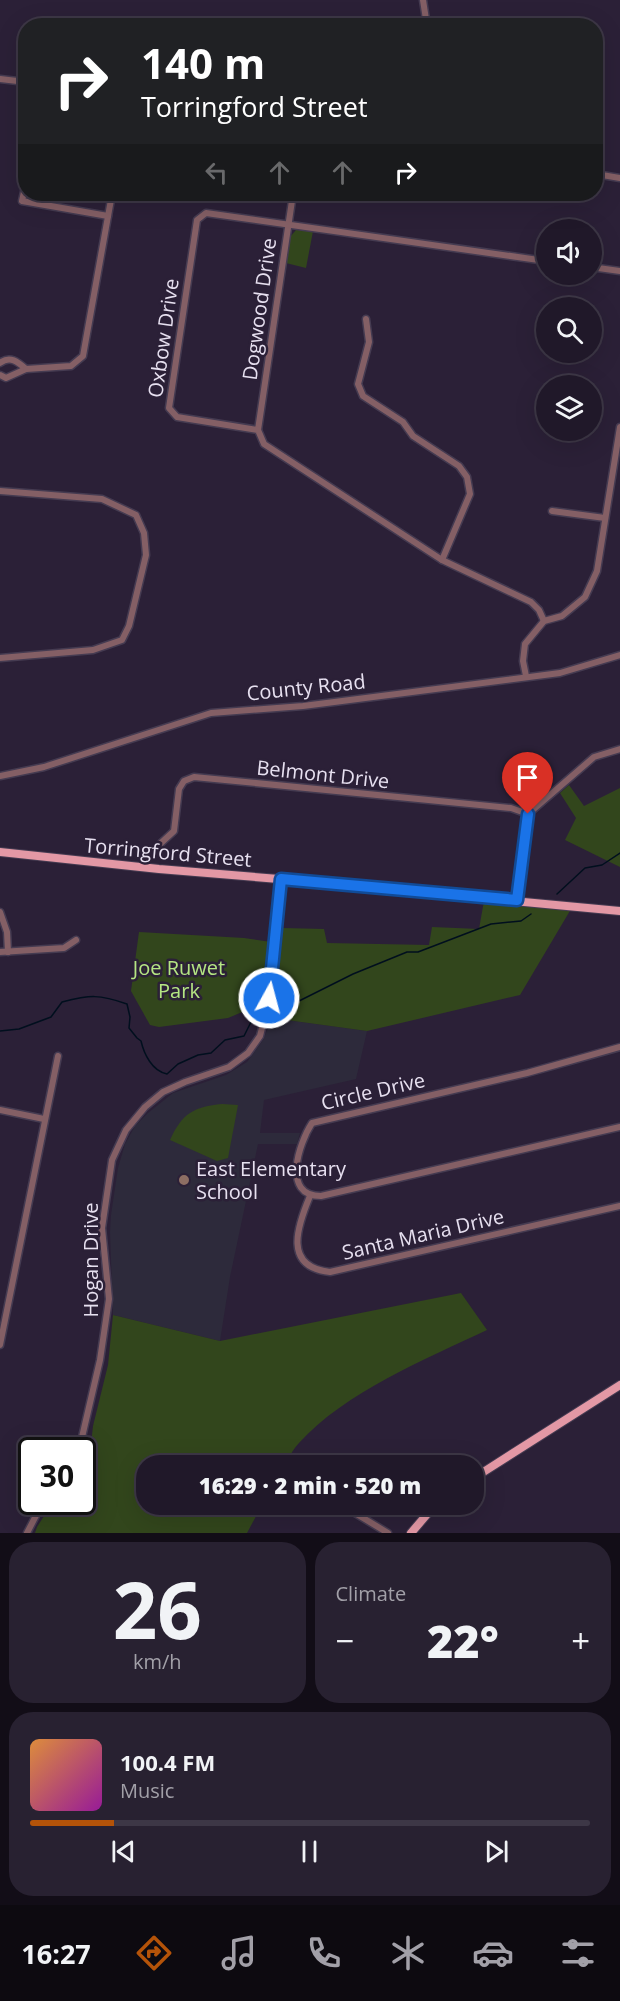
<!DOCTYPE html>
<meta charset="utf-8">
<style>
body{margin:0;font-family:"Open Sans",sans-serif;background:#282131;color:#f1f3f6;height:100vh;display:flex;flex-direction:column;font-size:22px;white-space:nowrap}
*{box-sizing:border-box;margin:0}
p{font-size:20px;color:#a2a0a8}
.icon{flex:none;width:33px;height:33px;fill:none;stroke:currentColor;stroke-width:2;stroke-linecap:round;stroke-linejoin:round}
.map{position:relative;height:1533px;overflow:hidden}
.panel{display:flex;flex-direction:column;gap:9px;padding:9px;background:#120d17;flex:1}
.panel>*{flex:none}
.hud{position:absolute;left:18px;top:18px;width:585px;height:183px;border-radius:24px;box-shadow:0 6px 24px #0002,0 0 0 2px #3d3746;background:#202124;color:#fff;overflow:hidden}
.buttons{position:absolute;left:536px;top:219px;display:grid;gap:12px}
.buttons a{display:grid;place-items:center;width:66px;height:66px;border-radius:50%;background:#201829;box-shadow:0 6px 24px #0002,0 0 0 2px #3d3746;font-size:30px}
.speed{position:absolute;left:18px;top:1437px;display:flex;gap:12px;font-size:30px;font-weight:700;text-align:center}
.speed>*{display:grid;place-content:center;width:78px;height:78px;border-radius:50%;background:#201829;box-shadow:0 6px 24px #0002,0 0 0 2px #3d3746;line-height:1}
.speed .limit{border:3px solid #111;border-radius:9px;background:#fff;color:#111}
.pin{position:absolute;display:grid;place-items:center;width:51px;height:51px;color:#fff;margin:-62px -26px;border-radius:50% 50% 50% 0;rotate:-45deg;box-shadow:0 0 6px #0007}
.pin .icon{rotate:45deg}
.me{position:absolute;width:66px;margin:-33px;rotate:7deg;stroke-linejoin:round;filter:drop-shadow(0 0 4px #0008)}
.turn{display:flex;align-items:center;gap:21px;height:126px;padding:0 24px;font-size:27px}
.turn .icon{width:78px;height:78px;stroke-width:2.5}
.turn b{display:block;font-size:42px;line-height:51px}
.lanes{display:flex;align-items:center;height:57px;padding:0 24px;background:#0003;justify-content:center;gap:30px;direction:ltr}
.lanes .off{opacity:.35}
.big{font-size:45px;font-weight:800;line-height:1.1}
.panel .widget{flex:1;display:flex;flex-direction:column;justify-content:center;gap:9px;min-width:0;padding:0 21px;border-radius:24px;background:#282131}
.panel .dial{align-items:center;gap:0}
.dial b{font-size:78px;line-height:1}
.song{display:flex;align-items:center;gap:18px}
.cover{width:72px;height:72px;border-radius:9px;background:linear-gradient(135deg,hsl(30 70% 55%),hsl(300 70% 35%))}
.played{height:6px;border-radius:3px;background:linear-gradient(90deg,#b45309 15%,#3d3746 15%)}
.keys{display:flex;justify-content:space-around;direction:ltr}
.heat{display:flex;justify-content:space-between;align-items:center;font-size:33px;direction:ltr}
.panel .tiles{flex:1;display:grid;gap:9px;grid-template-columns:1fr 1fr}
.widget:last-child{grid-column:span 2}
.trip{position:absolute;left:136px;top:1455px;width:348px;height:60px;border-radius:24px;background:#201829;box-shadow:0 6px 24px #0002,0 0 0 2px #3d3746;font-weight:800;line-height:60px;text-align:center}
.menu{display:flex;height:96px;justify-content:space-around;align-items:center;background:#0d0a10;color:#a2a0a8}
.menu .icon{width:42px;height:42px}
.menu .on{color:#b45309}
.menu b{font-size:27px;color:#f1f3f6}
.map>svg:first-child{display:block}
</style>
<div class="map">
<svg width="620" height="1533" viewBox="0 0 620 1533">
<rect width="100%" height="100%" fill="#2b2037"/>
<path fill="#2d2a3b" d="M272 1018 367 1031 356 1079 264 1100 260 1133H300L297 1144H258L230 1277 220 1341 113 1315 110 1232 111 1215 118 1168 125 1144 135 1126 148 1113 173 1093 226 1075 247 1062 263 1040Z"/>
<g fill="#32461c">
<path d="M296 230 313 231 306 268 286 263 290 237Z"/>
<path d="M569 785 584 806 620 788V867L565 840 576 818 560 793Z"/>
<path d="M485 895 574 904 520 995 367 1031 272 1018 282 928 324 929 327 943 429 945 432 927 479 929Z"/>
<path d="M139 932 244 938 271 942 264 1003 228 1018 159 1027 150 1025 131 991Z"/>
<path d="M222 1104 238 1105 228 1158 217 1161 170 1140C182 1113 194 1107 222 1104Z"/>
<path d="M461 1293 487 1330C426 1359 345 1392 299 1443 293 1449 289 1458 284 1465L147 1466V1504L262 1505 247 1533H35L37 1527 53 1502H82L83 1468 89 1462 93 1426 108 1365 113 1315 220 1341Z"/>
</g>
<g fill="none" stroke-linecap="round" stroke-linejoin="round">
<g stroke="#000f1e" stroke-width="1.5">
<path d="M557 894 585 868 602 865 620 853"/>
<path d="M269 1011 291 1005 353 974 407 952H418L491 924 521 921 531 914"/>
<path d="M0 1031 19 1029 51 1017 62 1002C90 995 99 994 127 1004L130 1017 129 1028 137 1038 141 1041C144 1054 152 1071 167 1074L178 1064 198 1055 211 1053 225 1040 244 1036 253 1018 262 1014"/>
</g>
<defs>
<g id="minor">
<path d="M423 0 427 26"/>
<path d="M0 79 26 82"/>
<path d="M596 174 620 178"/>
<path d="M26 183 22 201 108 216"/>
<path d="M591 267 620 271"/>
<path d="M366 319 369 342 358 384 363 396 403 422 413 436 459 466 467 477 470 494 442 560"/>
<path d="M0 363C10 355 18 362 26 369L6 378 0 375"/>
<path d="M26 369 71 366 83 356 112 194"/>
<path d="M258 430 293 194"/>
<path d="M0 491 102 499 136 515 144 533 146 555 129 626 122 640 93 650 0 658"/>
<path d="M552 511 605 518"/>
<path d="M544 621 539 610 531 602 442 560 264 444 258 430 177 417 169 408 197 220 206 213 546 261"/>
<path d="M526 676 523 661 525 644 544 621 562 616 585 597 597 571 620 427"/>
<path d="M0 776 44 767 211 713 303 706 560 673 620 655"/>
<path d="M528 814 594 757 620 749"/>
<path d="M161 843 174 831 179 789 184 781 194 777 511 808 528 814"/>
<path d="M517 900 528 814"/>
<path d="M0 912 7 932 8 952"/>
<path d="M0 952 64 948 76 940"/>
<path d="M620 1047 527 1073 312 1123C299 1143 281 1196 321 1196L620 1127"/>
<path d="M0 1110 44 1119"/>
<path d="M310 1196C297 1227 283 1267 330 1272L620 1206"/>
<path d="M0 1345 58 1056"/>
<path d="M79 1450 100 1360 109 1299 102 1228 112 1160 126 1130 145 1107 163 1092 185 1082 229 1067 248 1053 260 1036 268 1004 281 879"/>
<path d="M340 1504 388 1533"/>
<path d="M27 1533 43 1502"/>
</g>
<g id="major">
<path d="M0 852 159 869 291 880 620 911"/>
<path d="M474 1478 620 1385"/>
<path d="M411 1533 429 1512 438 1504"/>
</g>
</defs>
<use href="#minor" stroke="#453b51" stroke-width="9"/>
<use href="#major" stroke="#453b51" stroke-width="10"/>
<use href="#minor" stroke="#845f65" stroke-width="6"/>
<use href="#major" stroke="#e398a5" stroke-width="8"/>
</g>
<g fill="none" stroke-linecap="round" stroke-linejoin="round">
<defs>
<path id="route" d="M269 998 281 879 517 900 528 814"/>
</defs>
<use href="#route" stroke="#114b97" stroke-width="15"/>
<use href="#route" stroke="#1a73e8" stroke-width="10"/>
</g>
<circle fill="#8d6e63" stroke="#2b2037" stroke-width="2" cx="184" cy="1180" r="6"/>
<g text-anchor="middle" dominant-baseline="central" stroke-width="5" stroke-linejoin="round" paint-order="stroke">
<g font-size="20" fill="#e7e0f0" stroke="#2b2037">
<text transform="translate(259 309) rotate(-82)">Dogwood Drive</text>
<text transform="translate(163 338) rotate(-82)">Oxbow Drive</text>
<text transform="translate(306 687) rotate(-6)">County Road</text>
<text transform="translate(323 774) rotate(6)">Belmont Drive</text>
<text transform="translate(168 852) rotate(5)">Torringford Street</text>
<text transform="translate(373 1091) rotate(-13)">Circle Drive</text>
<text transform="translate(423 1234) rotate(-13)">Santa Maria Drive</text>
<text transform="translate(90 1260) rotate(-90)">Hogan Drive</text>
</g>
<g font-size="20" fill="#b5e683" stroke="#2b2037">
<text x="179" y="967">Joe Ruwet<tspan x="179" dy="23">Park</tspan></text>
</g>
<g font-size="20" fill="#e7e0f0" stroke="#2b2037" text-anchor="start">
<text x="196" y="1168">East Elementary<tspan x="196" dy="23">School</tspan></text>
</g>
</g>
</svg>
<div class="buttons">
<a><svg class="icon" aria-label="sound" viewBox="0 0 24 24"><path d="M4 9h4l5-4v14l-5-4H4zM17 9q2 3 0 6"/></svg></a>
<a><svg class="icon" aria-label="search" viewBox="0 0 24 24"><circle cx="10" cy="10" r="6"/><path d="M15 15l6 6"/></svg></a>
<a><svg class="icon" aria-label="layers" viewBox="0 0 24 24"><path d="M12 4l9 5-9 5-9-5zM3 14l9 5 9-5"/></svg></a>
</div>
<div class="speed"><div class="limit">30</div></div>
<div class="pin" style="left:528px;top:814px;background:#d93025"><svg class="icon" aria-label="arrive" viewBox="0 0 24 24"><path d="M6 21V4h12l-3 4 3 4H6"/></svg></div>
<svg class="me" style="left:269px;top:998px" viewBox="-20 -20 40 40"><circle r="17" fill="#1a73e8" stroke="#fff" stroke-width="3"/><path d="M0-11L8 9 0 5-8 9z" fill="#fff"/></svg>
<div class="trip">16:29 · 2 min · 520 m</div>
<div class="hud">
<div class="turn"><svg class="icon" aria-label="right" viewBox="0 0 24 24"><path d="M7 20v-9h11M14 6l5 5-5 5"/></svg><div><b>140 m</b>Torringford Street</div></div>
<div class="lanes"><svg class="icon off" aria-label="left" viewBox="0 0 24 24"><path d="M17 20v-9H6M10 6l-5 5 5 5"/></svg><svg class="icon off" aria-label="ahead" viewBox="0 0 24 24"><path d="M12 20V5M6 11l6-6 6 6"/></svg><svg class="icon off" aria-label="ahead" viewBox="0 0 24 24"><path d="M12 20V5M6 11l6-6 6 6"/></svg><svg class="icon" aria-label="right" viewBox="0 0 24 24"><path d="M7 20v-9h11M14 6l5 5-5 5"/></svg></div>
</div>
</div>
<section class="panel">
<div class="tiles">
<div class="widget dial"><b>26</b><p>km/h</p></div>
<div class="widget"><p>Climate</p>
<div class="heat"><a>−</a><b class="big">22°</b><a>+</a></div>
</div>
<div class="widget">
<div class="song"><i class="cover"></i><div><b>100.4 FM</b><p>Music</p></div></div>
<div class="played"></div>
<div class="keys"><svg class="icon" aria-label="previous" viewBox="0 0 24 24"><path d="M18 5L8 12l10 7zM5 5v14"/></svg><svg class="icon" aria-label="pause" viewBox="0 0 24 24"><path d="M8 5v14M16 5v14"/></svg><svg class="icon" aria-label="next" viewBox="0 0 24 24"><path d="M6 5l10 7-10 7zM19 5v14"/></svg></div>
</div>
</div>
</section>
<nav class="menu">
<b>16:27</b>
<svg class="icon on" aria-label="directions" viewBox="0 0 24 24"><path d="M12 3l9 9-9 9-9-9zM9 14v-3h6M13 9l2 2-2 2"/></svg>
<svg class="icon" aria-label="music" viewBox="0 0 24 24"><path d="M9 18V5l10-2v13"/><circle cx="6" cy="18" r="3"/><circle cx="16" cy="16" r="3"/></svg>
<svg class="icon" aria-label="phone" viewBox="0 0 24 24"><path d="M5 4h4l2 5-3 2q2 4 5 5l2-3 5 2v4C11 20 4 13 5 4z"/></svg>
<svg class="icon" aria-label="climate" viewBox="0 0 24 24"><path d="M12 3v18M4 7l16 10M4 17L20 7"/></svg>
<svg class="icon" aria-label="car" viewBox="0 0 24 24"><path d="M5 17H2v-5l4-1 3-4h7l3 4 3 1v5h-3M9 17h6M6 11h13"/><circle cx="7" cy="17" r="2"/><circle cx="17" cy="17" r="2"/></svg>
<svg class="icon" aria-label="filters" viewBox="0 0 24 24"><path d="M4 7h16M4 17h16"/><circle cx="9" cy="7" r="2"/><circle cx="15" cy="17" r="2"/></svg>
</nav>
